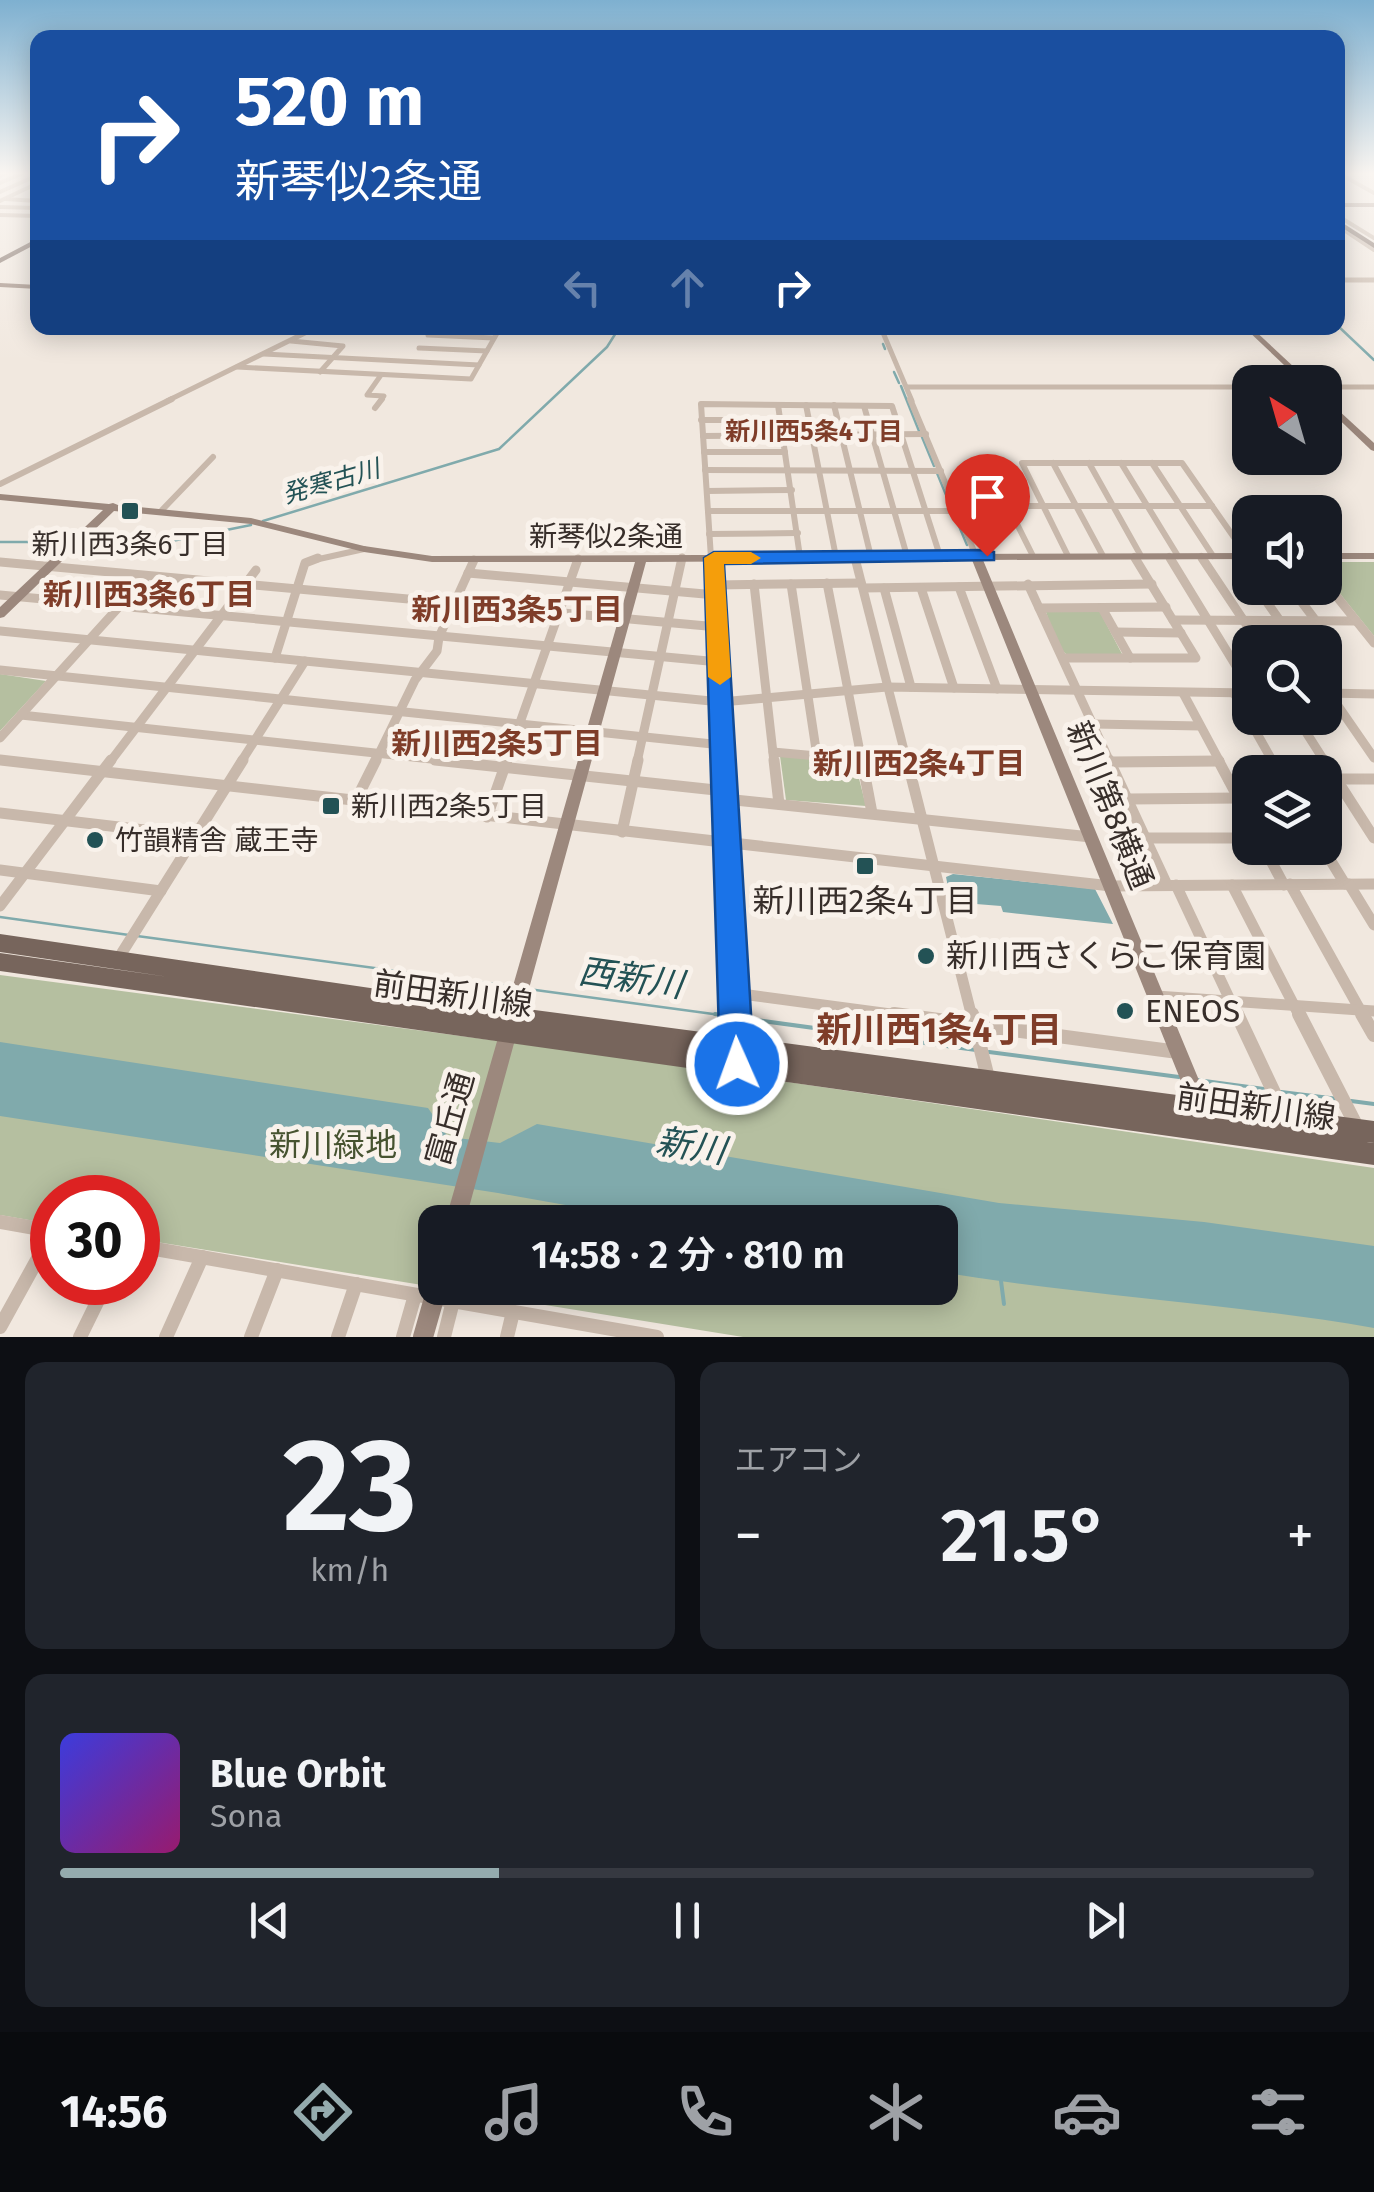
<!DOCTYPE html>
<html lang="ja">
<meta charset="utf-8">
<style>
body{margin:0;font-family:"Fira Sans","Noto Sans JP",sans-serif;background:#20242c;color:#f1f3f6;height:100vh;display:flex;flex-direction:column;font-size:38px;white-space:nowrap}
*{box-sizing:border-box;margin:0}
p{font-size:32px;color:#9ea1a6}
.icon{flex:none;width:55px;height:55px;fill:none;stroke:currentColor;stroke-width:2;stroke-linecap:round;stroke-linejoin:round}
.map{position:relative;height:1337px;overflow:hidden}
.side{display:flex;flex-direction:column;gap:25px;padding:25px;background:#0d0f14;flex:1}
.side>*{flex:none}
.banner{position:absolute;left:30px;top:30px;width:1315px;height:305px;border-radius:20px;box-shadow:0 5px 25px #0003;background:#1a4fa0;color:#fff;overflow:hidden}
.needle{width:65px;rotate:323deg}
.tools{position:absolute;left:1232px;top:365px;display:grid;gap:20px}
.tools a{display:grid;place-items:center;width:110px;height:110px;border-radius:20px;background:#171b24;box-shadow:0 5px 25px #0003;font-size:50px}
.speed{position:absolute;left:30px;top:1175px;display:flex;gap:20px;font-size:50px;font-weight:700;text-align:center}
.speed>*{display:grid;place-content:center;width:130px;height:130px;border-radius:50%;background:#171b24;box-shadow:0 5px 25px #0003;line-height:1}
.speed .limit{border:15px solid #d22;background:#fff;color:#111}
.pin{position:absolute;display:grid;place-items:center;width:85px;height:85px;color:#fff;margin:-102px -42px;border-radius:50% 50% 50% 0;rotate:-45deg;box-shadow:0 0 10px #0007}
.pin .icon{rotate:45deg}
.me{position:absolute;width:110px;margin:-55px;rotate:358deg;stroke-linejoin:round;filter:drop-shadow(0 0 8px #0008)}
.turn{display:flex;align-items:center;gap:35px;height:210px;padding:0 40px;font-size:45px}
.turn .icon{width:130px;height:130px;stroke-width:2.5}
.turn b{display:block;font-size:70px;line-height:85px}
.lanes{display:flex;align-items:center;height:95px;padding:0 40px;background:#0003;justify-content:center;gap:50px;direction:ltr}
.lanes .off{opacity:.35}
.big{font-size:75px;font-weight:600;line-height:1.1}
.side .card{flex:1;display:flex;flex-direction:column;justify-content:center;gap:15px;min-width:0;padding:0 35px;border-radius:20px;background:#20242c}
.side .dial{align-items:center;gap:0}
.dial b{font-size:130px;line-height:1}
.song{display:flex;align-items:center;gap:30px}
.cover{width:120px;height:120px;border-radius:15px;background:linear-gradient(135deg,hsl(240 70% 55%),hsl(320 70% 35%))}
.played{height:10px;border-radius:5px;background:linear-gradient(90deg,#94abae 35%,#363941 35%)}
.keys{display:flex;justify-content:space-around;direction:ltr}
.heat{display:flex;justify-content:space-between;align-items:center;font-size:55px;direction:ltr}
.side .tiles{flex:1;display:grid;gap:25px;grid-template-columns:1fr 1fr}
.card:last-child{grid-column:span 2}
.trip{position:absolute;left:418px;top:1205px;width:540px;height:100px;border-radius:20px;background:#171b24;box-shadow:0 5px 25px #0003;font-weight:600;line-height:100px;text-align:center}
.menu{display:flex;height:160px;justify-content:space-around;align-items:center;background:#090b0e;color:#9ea1a6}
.menu .icon{width:70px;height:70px}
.menu .on{color:#94abae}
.menu b{font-size:45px;color:#f1f3f6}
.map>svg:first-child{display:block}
</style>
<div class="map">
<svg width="1374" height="1337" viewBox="0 0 1374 1337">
<rect width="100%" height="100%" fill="#f1e8df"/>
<g fill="#b5bfa0" fill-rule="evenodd">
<path d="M1325 562H1374V636L1325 575Z"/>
<path d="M1046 612H1100L1122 654H1066L1058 647Z"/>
<path d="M0 674 46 681 0 731Z"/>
<path d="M780 756 855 763 866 806 786 800Z"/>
<path d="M0 975 590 1053 1374 1168V1337H743L138 1239V1198H52V1224L0 1215ZM435 1222H940V1288H435Z"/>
</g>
<g fill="#80aaac">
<path d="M953 874 1095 889 1113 924 1003 912 1001 906 951 902 946 877Z"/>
<path d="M0 1042 428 1108 448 1137 500 1143 537 1124 999 1203 1204 1222 1374 1246V1328C1230 1303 1084 1296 940 1272V1222H661L498 1193 0 1116Z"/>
</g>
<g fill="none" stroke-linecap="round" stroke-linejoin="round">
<g stroke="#80aaac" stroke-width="2.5">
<path d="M1338 326 1374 360"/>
<path d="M876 328 878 333"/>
<path d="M883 344 885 349"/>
<path d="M894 372 899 383"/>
<path d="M901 386 919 431"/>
<path d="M922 437 934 466"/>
<path d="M937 473 951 507"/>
<path d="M954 514 967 545"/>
<path d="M263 521 499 449 607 347 619 328"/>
<path d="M0 542H68"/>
<path d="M81 543 167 542 251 525"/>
<path d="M0 917 129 935"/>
<path d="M137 936 515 987"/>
<path d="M528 989 728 1016"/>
</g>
<g stroke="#80aaac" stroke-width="4">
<path d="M715 1014 728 1016"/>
<path d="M741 1018 976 1050"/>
<path d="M989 1052 1179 1077"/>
<path d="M1197 1080 1264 1089"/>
<path d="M1281 1092 1338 1099"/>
<path d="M1351 1101 1374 1104"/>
<path d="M1001 1281 1004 1304"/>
</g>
<g stroke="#c8b8ab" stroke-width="4">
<path d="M1340 174 1374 193"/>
<path d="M0 176 4 174"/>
<path d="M0 183 21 174"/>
<path d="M0 192 38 175"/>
<path d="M34 193 38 192"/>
<path d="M5 199 38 201"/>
<path d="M0 201 38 183"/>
<path d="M0 207 38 208"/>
<path d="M0 215 38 216"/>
<path d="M1338 216 1374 238"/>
<path d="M1338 226 1374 250"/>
</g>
<g stroke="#c8b8ab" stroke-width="5">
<path d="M1338 280H1374"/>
<path d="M881 328 912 401"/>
<path d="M428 335 494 338"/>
<path d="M291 341 343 346 320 372"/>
<path d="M419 348 487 351"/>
<path d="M264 354 479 365"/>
<path d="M237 367 471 379 500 328"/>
<path d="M907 387H1250"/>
<path d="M1325 387H1374"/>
<path d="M167 401 315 328"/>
<path d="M380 401 384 396 367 395 381 375"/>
</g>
<g stroke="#c8b8ab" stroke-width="6">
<path d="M910 399 976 556"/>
<path d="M778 405 800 557"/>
<path d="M806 405 836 557"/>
<path d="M834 405 871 557"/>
<path d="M864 406 907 556"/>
<path d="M375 408 382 399"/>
<path d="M701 420H780"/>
<path d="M703 436 926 434"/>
<path d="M704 452H785"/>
<path d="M1053 463 1103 556"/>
<path d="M1089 463 1141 556"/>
<path d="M1121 463 1178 556"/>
<path d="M1152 463 1213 556"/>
<path d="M705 470 941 471"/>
<path d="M0 484 172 399"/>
<path d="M707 491 792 490"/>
<path d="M954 500 1008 506H1212"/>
<path d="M1008 506 1033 556"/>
<path d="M162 510 213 457"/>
<path d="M708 511H958"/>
<path d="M709 534 798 533"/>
<path d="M1068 556 1022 463H1182L1247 556"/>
<path d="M1134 556 1137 561"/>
<path d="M1169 556 1172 561"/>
<path d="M1201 556 1204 561"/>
<path d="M1234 556 1237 561"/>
<path d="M855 557 856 561"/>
<path d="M711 558 701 404 892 406 940 556"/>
<path d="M310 561 364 549"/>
</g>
<g stroke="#c8b8ab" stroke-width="9">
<path d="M714 558 724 762"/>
<path d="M855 558 907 762"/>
<path d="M1170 558 1250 689"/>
<path d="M1202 558 1258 642"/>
<path d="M1236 558 1250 578"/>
<path d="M0 562 718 627"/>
<path d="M468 573 716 595"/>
<path d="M1325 582 1374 643"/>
<path d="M827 583 862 762"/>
<path d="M754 584 774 762"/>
<path d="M791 584 817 756"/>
<path d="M1028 584 1110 762"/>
<path d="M716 585 861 583"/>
<path d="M959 587 997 689"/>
<path d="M863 588 1152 584"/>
<path d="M884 588 911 687"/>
<path d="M921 588 954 688"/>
<path d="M1257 588 1295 642"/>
<path d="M1291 588 1316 621"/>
<path d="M0 595 719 662"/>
<path d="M1039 608 1166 607"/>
<path d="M1102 608 1130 658"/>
<path d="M1173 620 1356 621"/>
<path d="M0 631 721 702 887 687 1250 693"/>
<path d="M1116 632 1181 633"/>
<path d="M275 658 305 563 318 558"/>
<path d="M1063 658H1196L1135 558"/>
<path d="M0 670 722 745"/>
<path d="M1325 687 1374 758"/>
<path d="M1183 693 1220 762"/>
<path d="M1234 693 1273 762"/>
<path d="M1327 693 1374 694"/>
<path d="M21 715 459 762"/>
<path d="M1297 718 1325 762"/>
<path d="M1094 724 1200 726"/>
<path d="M0 738 147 576"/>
<path d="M773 752 861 760"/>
<path d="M0 760 20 762"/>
<path d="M110 762 256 570"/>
<path d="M241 762 305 661"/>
<path d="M375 762 415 680 437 651 439 637 474 560"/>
<path d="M506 762 578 559"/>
<path d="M637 762 682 558"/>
<path d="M1112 762 1219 761"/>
</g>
<g stroke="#c8b8ab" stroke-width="11">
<path d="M0 760 1111 886 1374 884"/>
<path d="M435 760 725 791"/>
<path d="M724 760 736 1017"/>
<path d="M774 760 779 804"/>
<path d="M862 760 872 813"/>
<path d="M907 760 972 1017"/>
<path d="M1109 760 1167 885"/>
<path d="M1218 760 1250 820"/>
<path d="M1271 760 1278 772"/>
<path d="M1324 760 1374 838"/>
<path d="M1112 762 1219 761"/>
<path d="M1325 779H1374"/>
<path d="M1229 780H1250"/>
<path d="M725 799 1091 837"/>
<path d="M1129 799 1239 798"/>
<path d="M355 802 376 760"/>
<path d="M0 813 195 836"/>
<path d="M487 817 507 760"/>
<path d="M622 832 638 760"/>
<path d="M1147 838H1250"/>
<path d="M1264 848 1284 885"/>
<path d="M1323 848 1345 884"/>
<path d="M0 870 161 891"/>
<path d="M1290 884 1364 1017"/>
<path d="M1349 884 1374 925"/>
<path d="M1176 885 1238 1017"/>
<path d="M1232 885 1300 1017"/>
<path d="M0 906 111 760"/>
<path d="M118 959 243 760"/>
<path d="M734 993 913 1017"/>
<path d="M1156 996 1374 1011"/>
</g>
<g stroke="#c8b8ab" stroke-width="14">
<path d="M736 1014 737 1046"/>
<path d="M894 1014 1178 1052"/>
<path d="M972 1014 988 1078"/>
<path d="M1237 1014 1285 1116"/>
<path d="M1299 1014 1357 1127"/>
<path d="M1362 1014 1374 1035"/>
<path d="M0 1222 52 1231"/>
<path d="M138 1246 657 1337"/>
<path d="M0 1327 52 1233"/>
<path d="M80 1337 107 1282"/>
<path d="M166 1337 202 1257"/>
<path d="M251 1337 277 1270"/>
<path d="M338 1337 356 1284"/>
<path d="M403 1337 415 1295"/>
<path d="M444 1337 453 1301"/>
<path d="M507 1337 513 1312"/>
</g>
<g fill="#9c887d" fill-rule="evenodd">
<rect x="1338" y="203" width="36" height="4"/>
<path d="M0 283 38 285V289L0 287Z"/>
<path d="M1245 328H1252L1310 382H1302Z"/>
<path d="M1325 398 1374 443V451L1371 450 1325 406Z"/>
<path d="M0 494 109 504 113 503 118 505 251 518 364 546 432 556 1250 553V559L983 560 1213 1114 1211 1121 1204 1123 1197 1121 972 560 646 562 465 1222H445L635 562H432L364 552 251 524 114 511 4 617 0 618V607L103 510 0 500Z"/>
<rect x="1325" y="553" width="49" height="6"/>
</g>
<g fill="#77655c" fill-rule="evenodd">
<path d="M1338 220 1374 243V248L1338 225Z"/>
<path d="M38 238V243L0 263V258Z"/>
<path d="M0 934 384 990 1374 1121V1143L1102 1106 1374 1143V1165L0 971V953L169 977 0 952Z"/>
</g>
<path stroke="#9c887d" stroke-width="20" d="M423 1337 437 1288"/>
</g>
<linearGradient id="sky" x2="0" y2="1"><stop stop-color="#7eb0d0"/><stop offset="0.48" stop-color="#f9f5f1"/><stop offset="1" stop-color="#f9f5f1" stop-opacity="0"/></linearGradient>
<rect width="1374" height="361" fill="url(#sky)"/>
<path fill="#1a73e8" stroke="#114b97" stroke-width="2.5" d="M987 550 994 552V560L724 564 754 1064 749 1075 737 1080 725 1075 720 1064 704 558 714 552Z"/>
<path fill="#f59e0b" d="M714 552H751L761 558 751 564H724L731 677 720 685 708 677 704 558Z"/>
<g fill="#235255" stroke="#f9f2eb" stroke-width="4">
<rect x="120" y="501" width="20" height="20" rx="5"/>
<rect x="321" y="796" width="20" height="20" rx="5"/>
<circle cx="95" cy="840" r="10"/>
<rect x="855" y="856" width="20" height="20" rx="5"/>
<circle cx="926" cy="956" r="10"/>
<circle cx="1125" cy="1011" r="10"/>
</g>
<g text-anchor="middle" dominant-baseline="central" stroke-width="10" stroke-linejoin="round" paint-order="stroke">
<g font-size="25" font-weight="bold" fill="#7f3d29" stroke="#f9f2eb">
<text x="814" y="432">新川西5条4丁目</text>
</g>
<g font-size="25" font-style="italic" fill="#235255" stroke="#f9f2eb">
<text transform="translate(331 482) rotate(-16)">発寒古川</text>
</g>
<g font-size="28" fill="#372e2a" stroke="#f9f2eb">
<text x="606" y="536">新琴似2条通</text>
</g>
<g font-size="28" fill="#372e2a" stroke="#f9f2eb" text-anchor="start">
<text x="130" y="544" text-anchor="middle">新川西3条6丁目</text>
<text x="351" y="806">新川西2条5丁目</text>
<text x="115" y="840">竹韻精舎 蔵王寺</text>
</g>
<g font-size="30" font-weight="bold" fill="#7f3d29" stroke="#f9f2eb">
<text x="149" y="595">新川西3条6丁目</text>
<text x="517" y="610">新川西3条5丁目</text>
<text x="497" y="744">新川西2条5丁目</text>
<text x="919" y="764">新川西2条4丁目</text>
</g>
<g font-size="32" fill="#372e2a" stroke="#f9f2eb">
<text transform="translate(1110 805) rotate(68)">新川第8横通</text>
<text transform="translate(453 994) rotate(8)">前田新川線</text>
<text transform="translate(1256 1107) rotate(8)">前田新川線</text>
<text transform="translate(450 1119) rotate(-74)">富丘通</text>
</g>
<g font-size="32" fill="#372e2a" stroke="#f9f2eb" text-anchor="start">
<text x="865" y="901" text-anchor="middle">新川西2条4丁目</text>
<text x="946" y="956">新川西さくらこ保育園</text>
<text x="1145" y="1011">ENEOS</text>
</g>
<g font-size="32" fill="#465330" stroke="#f9f2eb">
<text x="333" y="1145">新川緑地</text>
</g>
<g font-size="35" font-style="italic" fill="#235255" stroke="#f9f2eb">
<text transform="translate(631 978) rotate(8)">西新川</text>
<text transform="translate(691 1146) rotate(9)">新川</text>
</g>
<g font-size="35" font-weight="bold" fill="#7f3d29" stroke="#f9f2eb">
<text x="939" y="1030">新川西1条4丁目</text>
</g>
</g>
</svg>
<div class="tools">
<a><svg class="needle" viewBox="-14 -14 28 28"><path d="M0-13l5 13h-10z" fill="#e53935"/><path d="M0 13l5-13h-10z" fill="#9ea1a6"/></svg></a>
<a><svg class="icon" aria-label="sound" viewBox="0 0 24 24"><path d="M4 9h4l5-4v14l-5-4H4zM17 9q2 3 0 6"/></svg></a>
<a><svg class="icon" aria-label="search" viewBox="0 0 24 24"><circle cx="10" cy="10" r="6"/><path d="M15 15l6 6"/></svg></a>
<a><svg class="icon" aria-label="layers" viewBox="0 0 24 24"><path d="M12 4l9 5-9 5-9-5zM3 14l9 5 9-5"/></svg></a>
</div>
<div class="speed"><div class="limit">30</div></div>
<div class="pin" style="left:987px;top:556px;background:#d93025"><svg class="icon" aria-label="arrive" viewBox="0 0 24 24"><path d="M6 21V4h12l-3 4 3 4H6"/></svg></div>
<svg class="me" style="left:737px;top:1064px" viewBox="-20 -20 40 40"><circle r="17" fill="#1a73e8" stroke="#fff" stroke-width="3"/><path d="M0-11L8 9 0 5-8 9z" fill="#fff"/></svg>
<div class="trip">14:58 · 2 分 · 810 m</div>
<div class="banner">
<div class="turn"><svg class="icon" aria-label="right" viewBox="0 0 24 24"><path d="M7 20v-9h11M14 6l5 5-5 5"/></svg><div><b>520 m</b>新琴似2条通</div></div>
<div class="lanes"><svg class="icon off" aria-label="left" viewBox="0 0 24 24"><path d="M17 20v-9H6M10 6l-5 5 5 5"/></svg><svg class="icon off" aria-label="ahead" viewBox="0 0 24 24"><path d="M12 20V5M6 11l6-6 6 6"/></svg><svg class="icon" aria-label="right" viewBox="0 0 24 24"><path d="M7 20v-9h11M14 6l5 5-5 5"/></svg></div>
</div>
</div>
<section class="side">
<div class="tiles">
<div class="card dial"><b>23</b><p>km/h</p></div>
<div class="card"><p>エアコン</p>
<div class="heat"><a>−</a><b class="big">21.5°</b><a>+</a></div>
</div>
<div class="card">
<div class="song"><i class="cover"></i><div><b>Blue Orbit</b><p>Sona</p></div></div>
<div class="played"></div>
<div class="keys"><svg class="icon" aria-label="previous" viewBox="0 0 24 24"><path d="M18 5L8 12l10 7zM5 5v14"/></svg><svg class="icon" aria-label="pause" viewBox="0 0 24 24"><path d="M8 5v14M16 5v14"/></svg><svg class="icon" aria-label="next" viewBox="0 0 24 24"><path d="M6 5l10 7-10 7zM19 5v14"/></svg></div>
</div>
</div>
</section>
<nav class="menu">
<b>14:56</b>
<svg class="icon on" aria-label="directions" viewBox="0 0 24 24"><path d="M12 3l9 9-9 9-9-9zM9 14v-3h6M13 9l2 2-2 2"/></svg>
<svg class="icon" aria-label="music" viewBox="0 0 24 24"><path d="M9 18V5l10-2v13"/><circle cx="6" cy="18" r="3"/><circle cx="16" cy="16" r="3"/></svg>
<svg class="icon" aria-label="phone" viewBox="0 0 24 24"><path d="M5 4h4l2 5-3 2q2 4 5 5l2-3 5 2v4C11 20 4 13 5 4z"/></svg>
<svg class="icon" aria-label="climate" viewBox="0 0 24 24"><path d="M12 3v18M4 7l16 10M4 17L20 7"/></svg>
<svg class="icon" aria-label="car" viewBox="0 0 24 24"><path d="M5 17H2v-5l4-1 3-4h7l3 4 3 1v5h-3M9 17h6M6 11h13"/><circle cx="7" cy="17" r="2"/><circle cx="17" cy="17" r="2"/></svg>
<svg class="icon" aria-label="filters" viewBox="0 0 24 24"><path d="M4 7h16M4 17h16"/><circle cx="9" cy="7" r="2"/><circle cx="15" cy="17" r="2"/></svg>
</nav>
